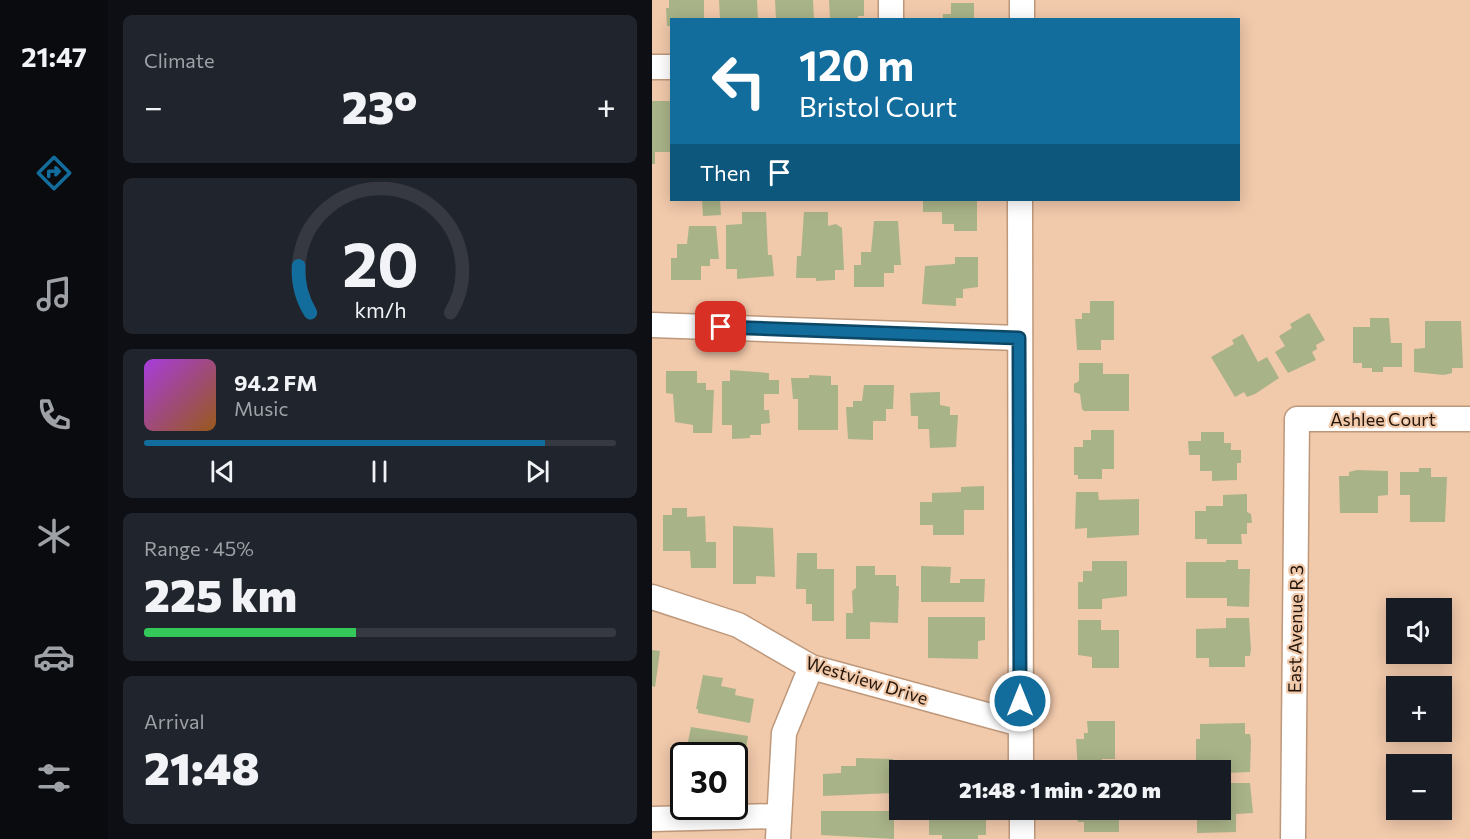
<!DOCTYPE html>
<meta charset="utf-8">
<style>
body{margin:0;font-family:Commissioner,sans-serif;background:#20242c;color:#f1f3f6;height:100vh;display:flex;flex-direction:column;font-size:22px;white-space:nowrap}
*{box-sizing:border-box;margin:0}
p{font-size:20px;color:#9ea1a6}
.icon{flex:none;width:33px;height:33px;fill:none;stroke:currentColor;stroke-width:2;stroke-linecap:round;stroke-linejoin:round}
.map{position:relative;flex:1;overflow:hidden}
.drawer{display:flex;flex-direction:column;gap:15px;padding:15px;background:#0d0f14;width:544px}
.drawer>*{flex:none}
.guide{position:absolute;left:18px;top:18px;width:570px;height:183px;border-radius:0px;box-shadow:0 3px 15px #0003;background:#126d9c;color:#fff;overflow:hidden}
.controls{position:absolute;left:734px;top:598px;display:grid;gap:12px}
.controls a{display:grid;place-items:center;width:66px;height:66px;border-radius:0px;background:#171b24;box-shadow:0 3px 15px #0003;font-size:30px}
.speed{position:absolute;left:18px;top:742px;display:flex;gap:12px;font-size:30px;font-weight:700;text-align:center}
.speed>*{display:grid;place-content:center;width:78px;height:78px;border-radius:50%;background:#171b24;box-shadow:0 3px 15px #0003;line-height:1}
.speed .limit{border:3px solid #111;border-radius:9px;background:#fff;color:#111}
.pin{position:absolute;display:grid;place-items:center;width:51px;height:51px;color:#fff;margin:-26px;border-radius:12px;box-shadow:0 3px 9px #0006}
.me{position:absolute;width:66px;margin:-33px;rotate:0deg;stroke-linejoin:round;filter:drop-shadow(0 0 4px #0008)}
.turn{display:flex;align-items:center;gap:21px;height:126px;padding:0 30px;font-size:27px}
.turn .icon{width:78px;height:78px;stroke-width:2.5}
.turn b{display:block;font-size:42px;line-height:51px}
.then{display:flex;align-items:center;height:57px;padding:0 30px;background:#0003;gap:12px;font-size:22px}
.big{font-size:45px;font-weight:800;line-height:1.1}
.drawer .tile{flex:1;display:flex;flex-direction:column;justify-content:center;gap:9px;min-width:0;padding:0 21px;border-radius:9px;background:#20242c}
.drawer .dial{align-items:center;gap:0}
.dial svg{height:156px;overflow:visible;fill:none;stroke:#363941;stroke-width:7;stroke-linecap:round;text-anchor:middle}
.dial text{fill:#f1f3f6;stroke:none}
.song{display:flex;align-items:center;gap:18px}
.cover{width:72px;height:72px;border-radius:9px;background:linear-gradient(135deg,hsl(280 70% 55%),hsl(30 70% 35%))}
.played{height:6px;border-radius:3px;background:linear-gradient(90deg,#126d9c 85%,#363941 85%)}
.keys{display:flex;justify-content:space-around;direction:ltr}
.heat{display:flex;justify-content:space-between;align-items:center;font-size:33px;direction:ltr}
.charge{height:9px;border-radius:4px;background:linear-gradient(90deg,#34c759 45%,#363941 0)}
.trip{position:absolute;left:237px;top:760px;width:342px;height:60px;border-radius:0px;background:#171b24;box-shadow:0 3px 15px #0003;font-weight:800;line-height:60px;text-align:center}
main{display:flex;flex:1;min-height:0}
.dock{display:flex;flex-direction:column;width:108px;justify-content:space-around;align-items:center;background:#090b0e;color:#9ea1a6}
.dock .icon{width:42px;height:42px}
.dock .current{color:#126d9c}
.dock b{font-size:27px;color:#f1f3f6}
.map>svg:first-child{display:block}
</style>
<main>
<nav class="dock">
<b>21:47</b>
<svg class="icon current" aria-label="directions" viewBox="0 0 24 24"><path d="M12 3l9 9-9 9-9-9zM9 14v-3h6M13 9l2 2-2 2"/></svg>
<svg class="icon" aria-label="music" viewBox="0 0 24 24"><path d="M9 18V5l10-2v13"/><circle cx="6" cy="18" r="3"/><circle cx="16" cy="16" r="3"/></svg>
<svg class="icon" aria-label="phone" viewBox="0 0 24 24"><path d="M5 4h4l2 5-3 2q2 4 5 5l2-3 5 2v4C11 20 4 13 5 4z"/></svg>
<svg class="icon" aria-label="climate" viewBox="0 0 24 24"><path d="M12 3v18M4 7l16 10M4 17L20 7"/></svg>
<svg class="icon" aria-label="car" viewBox="0 0 24 24"><path d="M5 17H2v-5l4-1 3-4h7l3 4 3 1v5h-3M9 17h6M6 11h13"/><circle cx="7" cy="17" r="2"/><circle cx="17" cy="17" r="2"/></svg>
<svg class="icon" aria-label="filters" viewBox="0 0 24 24"><path d="M4 7h16M4 17h16"/><circle cx="9" cy="7" r="2"/><circle cx="15" cy="17" r="2"/></svg>
</nav>
<section class="drawer">
<div class="tile"><p>Climate</p>
<div class="heat"><a>−</a><b class="big">23°</b><a>+</a></div>
</div>
<div class="tile dial"><svg viewBox="0 0 100 80">
<path d="M14 69A42 42 0 1 1 86 69"/>
<path d="M14 69A42 42 0 0 1 8 45" stroke="#126d9c"/>
<text x="50" y="56" font-size="32" font-weight="700">20</text>
<text x="50" y="72" font-size="11">km/h</text>
</svg></div>
<div class="tile">
<div class="song"><i class="cover"></i><div><b>94.2 FM</b><p>Music</p></div></div>
<div class="played"></div>
<div class="keys"><svg class="icon" aria-label="previous" viewBox="0 0 24 24"><path d="M18 5L8 12l10 7zM5 5v14"/></svg><svg class="icon" aria-label="pause" viewBox="0 0 24 24"><path d="M8 5v14M16 5v14"/></svg><svg class="icon" aria-label="next" viewBox="0 0 24 24"><path d="M6 5l10 7-10 7zM19 5v14"/></svg></div>
</div>
<div class="tile"><p>Range · 45%</p><b class="big">225 km</b><div class="charge"></div></div>
<div class="tile"><p>Arrival</p><b class="big">21:48</b></div>
</section>
<div class="map">
<svg width="818" height="839" viewBox="0 0 818 839">
<rect width="100%" height="100%" fill="#f1c9ab"/>
<g fill="#a9b388">
<path d="M17 0H52V20H20V26H15L14 8H17Z"/>
<path d="M67 0H105L106 20H68Z"/>
<path d="M123 0H161L162 20H124Z"/>
<path d="M177 0H212V16H206V20H178Z"/>
<path d="M299 3H322V20H291V14H299Z"/>
<path d="M0 101H20V152H3V164H0Z"/>
<path d="M50 200H68L69 215 51 216Z"/>
<path d="M271 200 325 201V231H302V224H290V212H271Z"/>
<path d="M90 212H114L116 255H120L122 276 85 279V269H74V225L90 224Z"/>
<path d="M152 212H176V226L184 224 190 228 192 270H183V280L164 281V278H144L145 256H149Z"/>
<path d="M222 221H246L249 265H242V273H232V287H202V265H209V252H219Z"/>
<path d="M37 226H64L67 259H58V266H49V280H19V258H25V244H35Z"/>
<path d="M303 257H326V287L311 289V298H304V306L270 304 273 266 303 264Z"/>
<path d="M438 301H462V340H449V350H425L423 319H430V313H438Z"/>
<path d="M657 313 673 340 664 345 665 349 660 352 664 360 636 373 623 352 633 346 627 336 640 328 638 324Z"/>
<path d="M718 318H737L739 343H750V367H731V372H720V368H710V363H701V327H718Z"/>
<path d="M773 321H809L811 368H800V373L792 375 762 372V349L773 348Z"/>
<path d="M591 334 606 362 615 357 627 378 603 394 595 397 592 392 583 397 559 357 582 344 580 340Z"/>
<path d="M427 363H451V374H477V411H432L430 409 428 394 422 392V384L427 381Z"/>
<path d="M78 370 117 373V380H127V394H112V410H117L118 423 109 424V435H98V438L80 439V425H70V381H78Z"/>
<path d="M14 371H45V383H54V390H62L60 433H41V425L23 422 21 394 14 393Z"/>
<path d="M157 375 179 376V385H186V430H146V399H141L139 378H157Z"/>
<path d="M212 385H242L241 409H234V421H221V440L196 439 194 407H201V401H210Z"/>
<path d="M288 392V405L298 407V415H306L304 447 278 448 277 429H266V416H259L258 393Z"/>
<path d="M439 430H462V469H450V479H426V475H422V447H431V440H439Z"/>
<path d="M549 432H572V443H579V450H589V463H585V480L560 481V471H548V455H537L536 441H549Z"/>
<path d="M767 468H779V477H795L793 522H758V495H748V472H767Z"/>
<path d="M705 470 736 471V495L726 496V513H688L687 476H697V472Z"/>
<path d="M332 486V510H312V535H281V525H268V502H280V493L309 492V487Z"/>
<path d="M424 492H446L447 500 487 499V535L435 538V528L423 529Z"/>
<path d="M595 494V512L599 514 600 523H595V534H589L590 544H555V539H543V511H554V506H571V495Z"/>
<path d="M20 508H35V517L53 516 54 542H64V568H39L38 551H11V515H20Z"/>
<path d="M81 526 121 528 123 577 104 576V584H81Z"/>
<path d="M145 553H165V569H182V621H160V604H154V589H144Z"/>
<path d="M574 560H586V569H598L597 607 575 606V598H534V562H574Z"/>
<path d="M440 561H475V596L450 599V609H426V582H431V571H440Z"/>
<path d="M204 566H223V575H244V586H247L246 623 218 622V639H194V613H201L200 591 204 588Z"/>
<path d="M269 566 299 567 298 583H308V579H333L332 602H269Z"/>
<path d="M276 617H333V640L326 641V659L276 658Z"/>
<path d="M574 618H597L599 649 598 656H593V667H557V658H544V629L574 628Z"/>
<path d="M426 620H449V630H467V668H440V657L426 655Z"/>
<path d="M0 650 8 651 3 687 0 686Z"/>
<path d="M51 675 71 678 69 686 84 689 83 695 102 699 98 723 46 713V709H44Z"/>
<path d="M435 721H463V759H450V770H426L424 739H432V733H436Z"/>
<path d="M593 723V734H598L599 741 598 772 574 773 573 762H544V739H548V724Z"/>
<path d="M39 727 96 736 92 761 82 759V756H33Z"/>
<path d="M204 758 241 759V793L171 796V774L189 773V766H204Z"/>
<path d="M270 760H300L299 771H270Z"/>
<path d="M572 783H598L601 813 584 814V832L545 833V810H568Z"/>
<path d="M424 810H467V832H432V822H426Z"/>
<path d="M169 811H242V839L169 835Z"/>
<path d="M334 811V835H326V839H290V835H277V812Z"/>
</g>
<g fill="none" stroke-linecap="round" stroke-linejoin="round">
<defs>
<g id="street">
<path d="M239 0V20"/>
<path d="M370 20V0"/>
<path d="M0 67H20"/>
<path d="M368 200 369 771"/>
<path d="M0 325 367 338"/>
<path d="M0 597 86 625 159 667 368 724"/>
<path d="M370 810V839"/>
<path d="M0 819 126 816"/>
<path d="M126 839 132 733 159 667"/>
<path d="M641 839 645 419H818"/>
</g>
</defs>
<use href="#street" stroke="#be987b" stroke-width="27"/>
<use href="#street" stroke="#fff" stroke-width="24"/>
</g>
<g fill="none" stroke-linecap="round" stroke-linejoin="round">
<defs>
<path id="route" d="M69 327 367 338 368 701"/>
</defs>
<use href="#route" stroke="#0c4765" stroke-width="15"/>
<use href="#route" stroke="#126d9c" stroke-width="10"/>
</g>
<g text-anchor="middle" dominant-baseline="central" stroke-width="4.5" stroke-linejoin="round" paint-order="stroke">
<g font-size="18" fill="#23150a" stroke="#f1c9ab">
<text x="731" y="419">Ashlee Court</text>
<text transform="translate(643 629) rotate(-89)">East Avenue R 3</text>
<text transform="translate(215 680) rotate(17)">Westview Drive</text>
</g>
</g>
</svg>
<div class="controls">
<a><svg class="icon" aria-label="sound" viewBox="0 0 24 24"><path d="M4 9h4l5-4v14l-5-4H4zM17 9q2 3 0 6"/></svg></a>
<a>+</a>
<a>−</a>
</div>
<div class="speed"><div class="limit">30</div></div>
<div class="pin" style="left:69px;top:327px;background:#d93025"><svg class="icon" aria-label="arrive" viewBox="0 0 24 24"><path d="M6 21V4h12l-3 4 3 4H6"/></svg></div>
<svg class="me" style="left:368px;top:701px" viewBox="-20 -20 40 40"><circle r="17" fill="#126d9c" stroke="#fff" stroke-width="3"/><path d="M0-11L8 9 0 5-8 9z" fill="#fff"/></svg>
<div class="trip">21:48 · 1 min · 220 m</div>
<div class="guide">
<div class="turn"><svg class="icon" aria-label="left" viewBox="0 0 24 24"><path d="M17 20v-9H6M10 6l-5 5 5 5"/></svg><div><b>120 m</b>Bristol Court</div></div>
<div class="then">Then<svg class="icon" aria-label="arrive" viewBox="0 0 24 24"><path d="M6 21V4h12l-3 4 3 4H6"/></svg></div>
</div>
</div>
</main>
